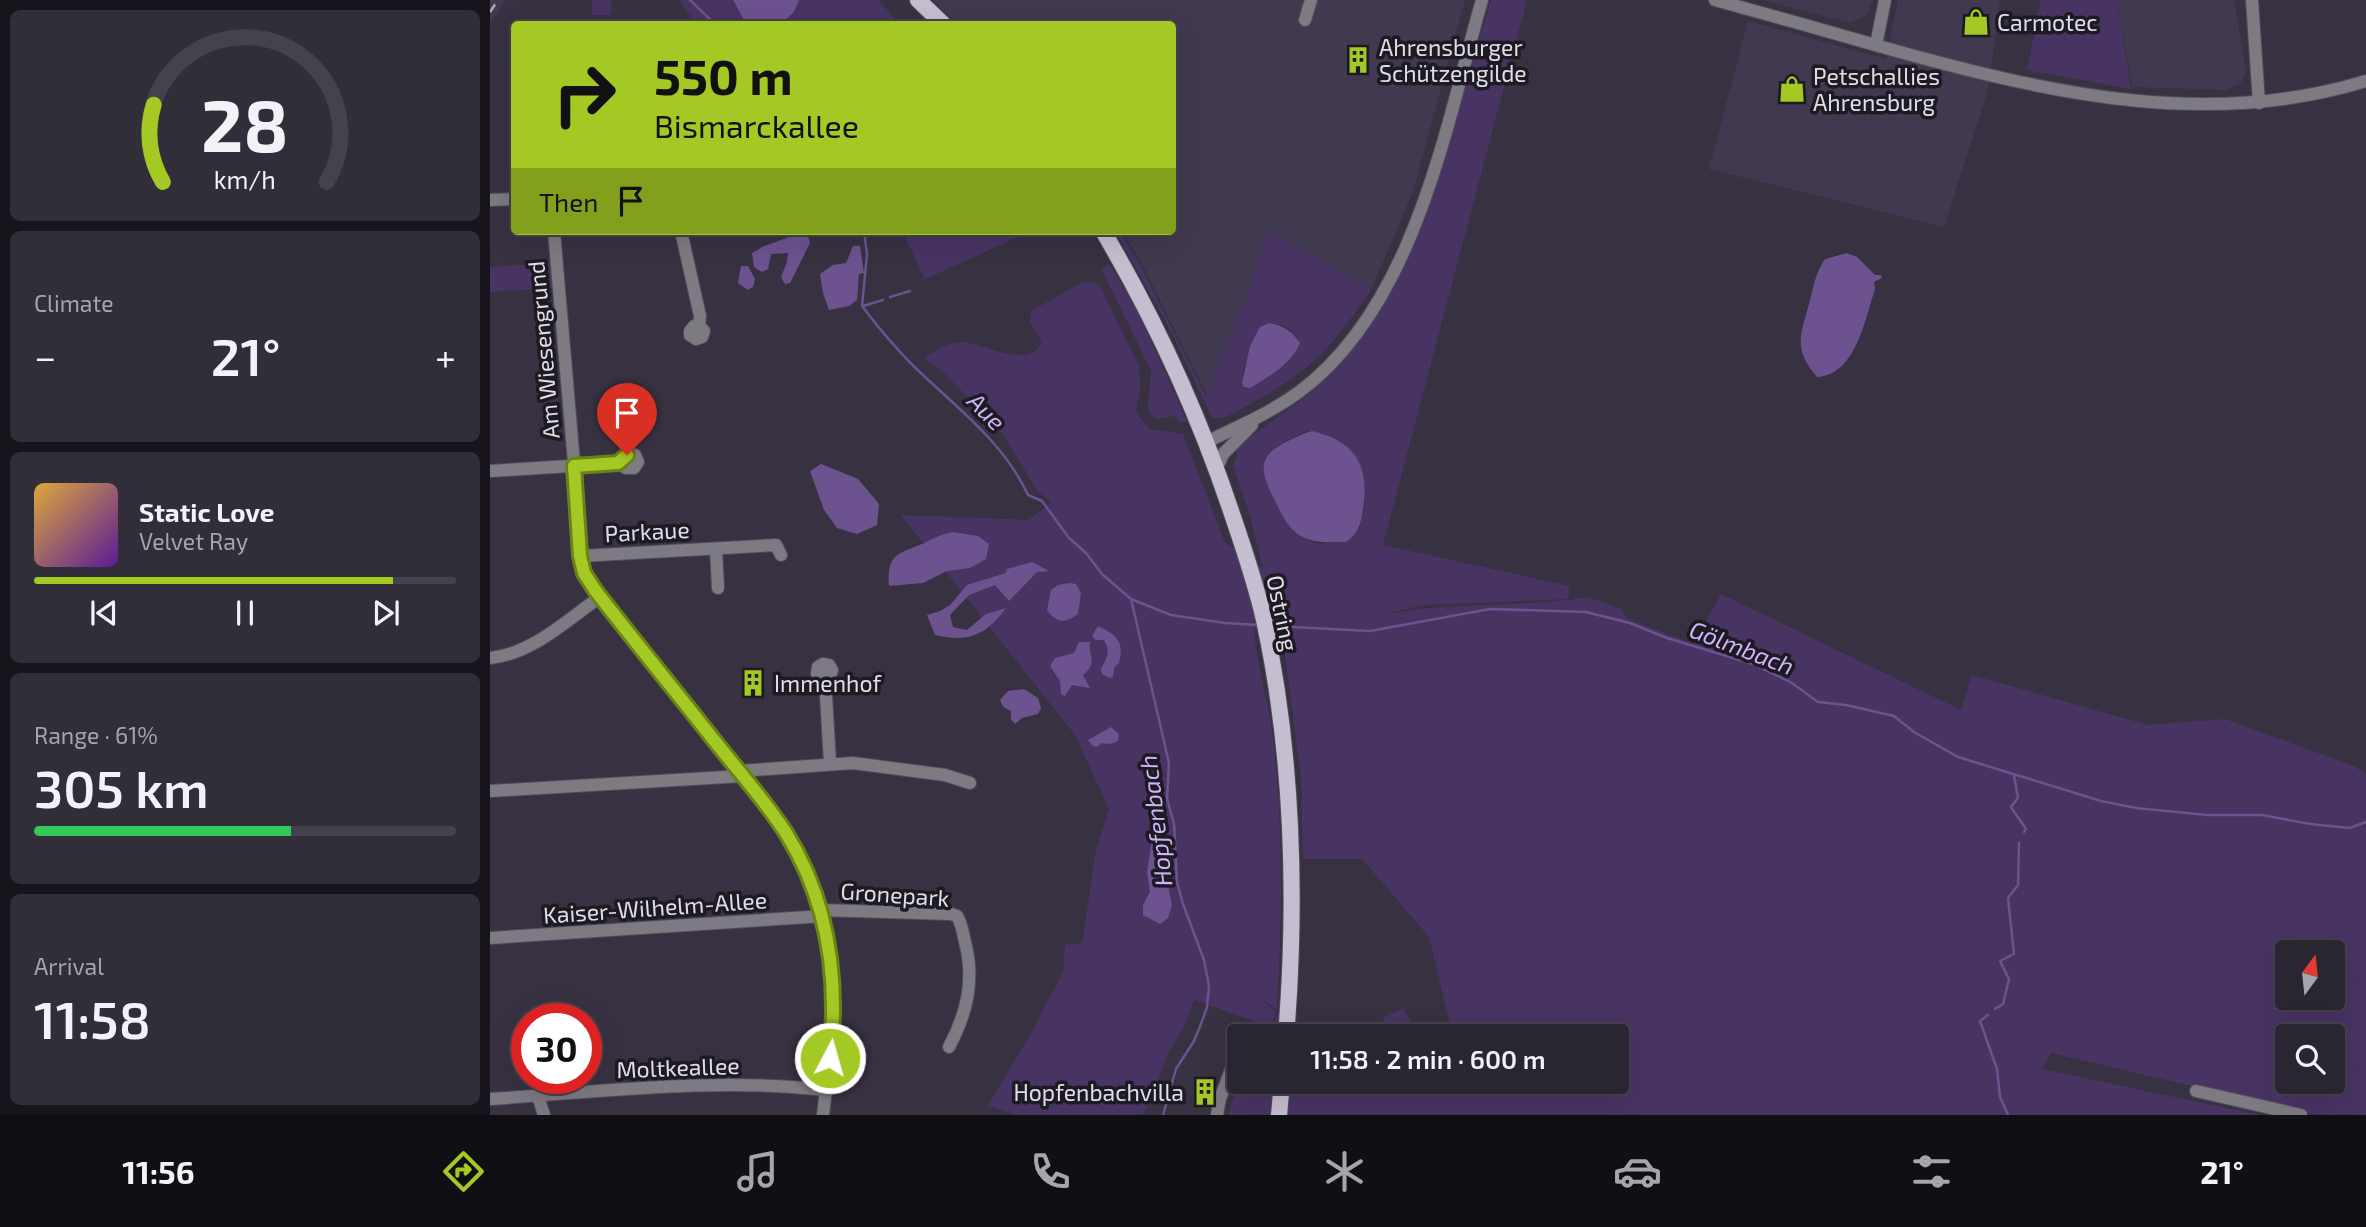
<!DOCTYPE html>
<meta charset="utf-8">
<style>
body{margin:0;font-family:"Exo 2",sans-serif;background:#312d39;color:#f1f3f6;height:100vh;display:flex;flex-direction:column;font-size:26px;white-space:nowrap}
*{box-sizing:border-box;margin:0}
p{font-size:23px;color:#a5a5ab}
.icon{flex:none;width:38px;height:38px;fill:none;stroke:currentColor;stroke-width:2;stroke-linecap:round;stroke-linejoin:round}
.map{position:relative;flex:1;overflow:hidden}
.details{display:flex;flex-direction:column;gap:10px;padding:10px;background:#17141b;width:490px}
.details>*{flex:none}
.banner{position:absolute;left:21px;top:21px;width:665px;height:214px;border-radius:7px;box-shadow:0 7px 28px #0002,0 0 0 2px #45424d;background:#a4c824;color:#111;overflow:hidden}
.needle{width:46px;rotate:15deg}
.controls{position:absolute;left:1785px;top:940px;display:grid;gap:14px}
.controls a{display:grid;place-items:center;width:70px;height:70px;border-radius:7px;background:#292531;box-shadow:0 7px 28px #0002,0 0 0 2px #45424d;font-size:35px}
.speed{position:absolute;left:21px;top:1003px;display:flex;gap:14px;font-size:35px;font-weight:700;text-align:center}
.speed>*{display:grid;place-content:center;width:91px;height:91px;border-radius:50%;background:#292531;box-shadow:0 7px 28px #0002,0 0 0 2px #45424d;line-height:1}
.speed .limit{border:10px solid #d22;background:#fff;color:#111}
.pin{position:absolute;display:grid;place-items:center;width:60px;height:60px;color:#fff;margin:-72px -30px;border-radius:50% 50% 50% 0;rotate:-45deg;box-shadow:0 0 7px #0007}
.pin .icon{rotate:45deg}
.me{position:absolute;width:77px;margin:-38px;rotate:6deg;stroke-linejoin:round;filter:drop-shadow(0 0 5px #0008)}
.turn{display:flex;align-items:center;gap:24px;height:147px;padding:0 28px;font-size:32px}
.turn .icon{width:91px;height:91px;stroke-width:2.5}
.turn b{display:block;font-size:49px;line-height:60px}
.then{display:flex;align-items:center;height:66px;padding:0 28px;background:#0003;gap:14px;font-size:26px}
.big{font-size:52px;font-weight:600;line-height:1.1}
.details .tile{flex:1;display:flex;flex-direction:column;justify-content:center;gap:10px;min-width:0;padding:0 24px;border-radius:10px;background:#312d39}
.details .dial{align-items:center;gap:0}
.dial svg{height:182px;overflow:visible;fill:none;stroke:#45424d;stroke-width:7;stroke-linecap:round;text-anchor:middle}
.dial text{fill:#f1f3f6;stroke:none}
.song{display:flex;align-items:center;gap:21px}
.cover{width:84px;height:84px;border-radius:10px;background:linear-gradient(135deg,hsl(40 70% 55%),hsl(270 70% 35%))}
.played{height:7px;border-radius:4px;background:linear-gradient(90deg,#a4c824 85%,#45424d 85%)}
.keys{display:flex;justify-content:space-around;direction:ltr}
.heat{display:flex;justify-content:space-between;align-items:center;font-size:38px;direction:ltr}
.charge{height:10px;border-radius:5px;background:linear-gradient(90deg,#34c759 61%,#45424d 0)}
.trip{position:absolute;left:737px;top:1024px;width:402px;height:70px;border-radius:7px;background:#292531;box-shadow:0 7px 28px #0002,0 0 0 2px #45424d;font-weight:600;line-height:70px;text-align:center}
.tab-bar{display:flex;height:112px;justify-content:space-around;align-items:center;background:#100f14;color:#a5a5ab}
.tab-bar .icon{width:49px;height:49px}
.tab-bar .current{color:#a4c824}
.tab-bar b{font-size:32px;color:#f1f3f6}
main{display:flex;flex:1;min-height:0}
.map>svg:first-child{display:block}
</style>
<main>
<section class="details">
<div class="tile dial"><svg viewBox="0 0 100 80">
<path d="M14 69A42 42 0 1 1 86 69"/>
<path d="M14 69A42 42 0 0 1 10 35" stroke="#a4c824"/>
<text x="50" y="56" font-size="32" font-weight="700">28</text>
<text x="50" y="72" font-size="11">km/h</text>
</svg></div>
<div class="tile"><p>Climate</p>
<div class="heat"><a>−</a><b class="big">21°</b><a>+</a></div>
</div>
<div class="tile">
<div class="song"><i class="cover"></i><div><b>Static Love</b><p>Velvet Ray</p></div></div>
<div class="played"></div>
<div class="keys"><svg class="icon" aria-label="previous" viewBox="0 0 24 24"><path d="M18 5L8 12l10 7zM5 5v14"/></svg><svg class="icon" aria-label="pause" viewBox="0 0 24 24"><path d="M8 5v14M16 5v14"/></svg><svg class="icon" aria-label="next" viewBox="0 0 24 24"><path d="M6 5l10 7-10 7zM19 5v14"/></svg></div>
</div>
<div class="tile"><p>Range · 61%</p><b class="big">305 km</b><div class="charge"></div></div>
<div class="tile"><p>Arrival</p><b class="big">11:58</b></div>
</section>
<div class="map">
<svg width="1876" height="1115" viewBox="0 0 1876 1115">
<rect width="100%" height="100%" fill="#373141"/>
<g fill="#41394f">
<path d="M0 0H16L0 24Z"/>
<path d="M443 0H975L923 192 882 288 777 231 757 296 717 395 650 260 632 231H682V24H467Z"/>
<path d="M1273 0H1383L1376 16 1360 23Z"/>
<path d="M1408 0H1510L1498 90 1454 227 1219 169 1258 21 1396 59Z"/>
<path d="M1627 0H1744L1756 70 1751 83 1736 90 1642 87Z"/>
</g>
<g fill="#483463" fill-rule="evenodd">
<rect x="102" y="0" width="19" height="15"/>
<path d="M189 0H243L256 24H206Z"/>
<path d="M309 0H388L410 24H339L327 20 325 24H291L304 12Z"/>
<path d="M1001 0H1037L893 545 1080 586 1078 600 1098 597 1131 609 1138 619 1204 644 1231 594 1471 710 1482 675 1658 725 1735 719 1864 766 1876 774V1115H1826L1561 1053 1552 1069 1770 1115H738L749 1077V1082H1127V1036H963L939 937 872 859H813L811 777 792 632 764 629C766 663 777 696 782 730 794 823 792 916 787 1009L764 995 786 1011 781 1027 704 1000 695 1025 678 1053 665 1090 653 1115H527L497 1106 537 1041 573 972 575 945 592 943 606 850 619 809 585 735 411 515 538 520 562 502 548 492 513 434 452 371 434 358C445 352 458 342 470 342 493 341 540 373 552 341L540 322 541 311 591 283 602 282 610 286 648 364 651 386 646 409 649 417 660 429 693 434 735 543 773 568 760 516 743 465 747 455 745 448 817 396 851 361 914 264 945 187ZM822 431C877 444 881 481 869 530 861 534 853 539 844 542 808 553 788 507 776 482L786 447 811 433ZM1078 599 1061 602 937 608 896 614 933 605ZM1797 952H1843V998H1797ZM1797 1036H1843V1082H1797Z"/>
<path d="M1551 0H1627L1641 89 1537 70Z"/>
<path d="M412 231H542L435 279Z"/>
<path d="M625 231H629L649 263 716 396 757 296 777 231 882 288C844 345 823 370 762 403 749 410 737 420 722 418L680 329ZM779 323 790 324 802 331 752 383 755 363Z"/>
<path d="M60 263 62 288 0 292V267Z"/>
<path d="M619 264 645 305 697 421 690 423 685 416 668 419 661 415 658 408 661 371 612 270Z"/>
<path d="M914 1008 927 1036H901L893 1018Z"/>
<path d="M788 1012 829 1036H775L782 1028Z"/>
</g>
<g fill="#6c528f">
<path d="M243 0H309L304 12 291 24H256Z"/>
<path d="M307 234 319 238 320 243 300 283 295 284 291 277 297 262 298 253 281 254 278 269 272 272 264 267 262 253 272 247Z"/>
<path d="M363 246H370L374 273 369 274 367 300 359 306 339 310 333 293 330 274 343 265 356 263Z"/>
<path d="M1357 253 1367 257 1385 275H1391L1392 278 1384 282 1385 289C1375 319 1366 375 1327 377 1301 347 1312 333 1320 300 1324 284 1326 272 1335 259Z"/>
<path d="M251 266H258L265 279 263 287 258 290 248 283Z"/>
<path d="M779 323C794 325 801 331 810 343 801 365 779 376 760 388L754 387 752 383 760 346 770 327Z"/>
<path d="M822 431C865 441 880 465 873 509 871 523 869 533 856 542 839 542 824 544 809 535 796 526 791 512 784 499 773 476 765 459 792 444 802 439 811 434 822 431Z"/>
<path d="M331 464 368 479 389 504 387 525 367 534 347 528 334 510 320 471Z"/>
<path d="M463 532 488 536 499 544 496 559 480 568 457 571 433 583 399 586C397 555 406 554 432 544 443 539 451 534 463 532Z"/>
<path d="M542 562 559 571 547 572 519 601 505 585 479 595 460 615 463 627 477 630 496 614 516 608C496 635 479 643 445 635L437 615 450 611 460 605 477 585 516 573 517 569Z"/>
<path d="M579 583 586 584 591 593 588 614C575 624 566 623 557 610L561 590 568 585Z"/>
<path d="M608 626C626 635 635 641 629 663L624 668 623 677 620 678 612 674 611 669C617 658 621 651 614 640H606L602 636Z"/>
<path d="M589 642H600C598 658 609 662 593 675L600 688 582 685 575 696 571 694 570 681 560 666 565 658 584 653Z"/>
<path d="M534 689 548 698 551 708 548 714 532 718 525 724 521 719V711L513 707 510 700 518 691Z"/>
<path d="M621 727 629 734 628 741 620 744 612 743 607 747 603 746 598 740Z"/>
<path d="M663 832 672 834 674 866 682 905 678 918 670 924 653 915V905L660 892 657 873Z"/>
</g>
<g fill="none" stroke-linecap="round" stroke-linejoin="round">
<g stroke="#6c528f" stroke-width="2.5">
<path d="M200 0 225 24"/>
<path d="M374 231 377 254 372 306C391 331 410 354 433 375 472 412 515 445 538 495L552 501 579 538 596 553 612 574 641 599 681 615 735 623 769 625"/>
<path d="M400 297 420 291"/>
<path d="M373 306 393 300"/>
<path d="M641 599 679 763 677 799 684 824 687 882 693 904 714 960 719 986 717 1007 711 1024 704 1041 686 1069 673 1115"/>
<path d="M783 626 880 631 1000 609 1096 612 1140 623 1177 638 1263 664 1302 683 1328 702 1356 705 1404 716 1424 732 1468 757 1611 801 1646 808 1717 815H1772L1820 824 1860 828 1876 822"/>
<path d="M1524 775 1528 798 1521 807 1536 829 1534 832"/>
<path d="M1505 1009 1513 1004 1519 979 1510 961 1524 954 1518 898 1528 885 1529 843"/>
<path d="M1498 1015 1490 1021 1507 1069 1510 1097 1518 1115"/>
</g>
<defs>
<g id="minor">
<path d="M1225 0C1287 17 1348 34 1410 52 1563 94 1720 129 1876 81"/>
<path d="M1762 0 1769 103"/>
<path d="M815 20 821 0"/>
<path d="M1386 45 1395 0"/>
<path d="M0 200 24 199"/>
<path d="M64 231 93 567 105 590C142 637 180 684 217 732 273 802 328 863 341 956 348 1009 339 1062 333 1115"/>
<path d="M191 231 210 316 209 326 214 331 212 337 206 339 200 335V331L204 326H209"/>
<path d="M716 442C748 427 780 413 809 392 924 307 955 129 992 0"/>
<path d="M727 468 733 454 762 425"/>
<path d="M0 471 128 463 136 468H144L148 462 145 455H141L128 463"/>
<path d="M226 549 228 588"/>
<path d="M90 556 286 545 291 555"/>
<path d="M0 658C42 654 77 620 110 597"/>
<path d="M335 678 327 673 328 667 333 664 339 665 342 670 340 676 335 678 340 763"/>
<path d="M249 771 363 763 455 775 480 783"/>
<path d="M0 791 253 776"/>
<path d="M331 910 461 914 467 916C472 924 473 933 475 942 485 980 477 1013 459 1047"/>
<path d="M0 938 333 916"/>
<path d="M759 1036 762 1033"/>
<path d="M1706 1091 1811 1115"/>
<path d="M48 1096 54 1115"/>
<path d="M0 1099C111 1092 225 1077 336 1090"/>
<path d="M727 1115 730 1099 749 1048"/>
</g>
<g id="major">
<path d="M428 0 453 24"/>
<path d="M613 231C666 321 709 415 742 514 754 549 766 584 774 620 803 753 807 901 796 1036"/>
<path d="M789 1115 792 1082"/>
</g>
</defs>
<use href="#minor" stroke="#524d5c" stroke-width="14"/>
<use href="#major" stroke="#524d5c" stroke-width="18"/>
<use href="#minor" stroke="#7d7a82" stroke-width="12"/>
<use href="#major" stroke="#c5bed0" stroke-width="16"/>
<path stroke="#afaab7" stroke-width="2.5" stroke-dasharray="9 9" stroke-linecap="butt" d="M0 12 8 0"/>
</g>
<g fill="none" stroke-linecap="round" stroke-linejoin="round">
<defs>
<path id="route" d="M137 455 128 463 84 466 90 556 94 573 105 590C145 642 187 693 227 744 251 774 276 802 296 833 339 902 349 979 340 1058"/>
</defs>
<use href="#route" stroke="#6b8217" stroke-width="18"/>
<use href="#route" stroke="#a4c824" stroke-width="12"/>
</g>
<defs>
<symbol id="shop-bare" viewBox="-9 -9 18 18"><path d="M-5-2.5h2.3a2.7 3.5 0 0 1 5.4 0H5L5.5 6h-11ZM-1.5-2.5h3a1.5 2.3 0 0 0-3 0Z" fill="#a4c824" stroke="#1d1a22" stroke-width="2.5" paint-order="stroke"/></symbol>
<symbol id="building-bare" viewBox="-9 -9 18 18"><path d="M-4-6H4V6H1V3H-1V6H-4ZM-2.5-4.3h1.7v1.8h-1.7ZM.8-4.3h1.7v1.8H.8ZM-2.5-1h1.7V.8h-1.7ZM.8-1h1.7V.8H.8Z" fill="#a4c824" stroke="#1d1a22" stroke-width="2.5" paint-order="stroke"/></symbol>
</defs>
<g fill-rule="evenodd">
<use href="#shop-bare" x="1467" y="3" width="38" height="38"/>
<use href="#building-bare" x="849" y="41" width="38" height="38"/>
<use href="#shop-bare" x="1283" y="70" width="38" height="38"/>
<use href="#building-bare" x="244" y="664" width="38" height="38"/>
<use href="#building-bare" x="696" y="1073" width="38" height="38"/>
</g>
<g text-anchor="middle" dominant-baseline="central" stroke-width="7" stroke-linejoin="round" paint-order="stroke">
<g font-size="23" fill="#e1dde8" stroke="#1d1a22" text-anchor="start">
<text x="1507" y="22">Carmotec</text>
<text x="889" y="47">Ahrensburger<tspan x="889" dy="26">Schützengilde</tspan></text>
<text x="1323" y="76">Petschallies<tspan x="1323" dy="26">Ahrensburg</tspan></text>
<text x="284" y="683">Immenhof</text>
<text x="694" y="1092" text-anchor="end">Hopfenbachvilla</text>
</g>
<g font-size="23" fill="#e1dde8" stroke="#1d1a22">
<text transform="translate(53 350) rotate(-95)">Am Wiesengrund</text>
<text transform="translate(157 531) rotate(-3)">Parkaue</text>
<text transform="translate(793 613) rotate(78)">Ostring</text>
<text transform="translate(405 894) rotate(4)">Gronepark</text>
<text transform="translate(165 907) rotate(-4)">Kaiser-Wilhelm-Allee</text>
<text transform="translate(188 1067) rotate(-2)">Moltkeallee</text>
</g>
<g font-size="24" font-style="italic" fill="#ceb2fa" stroke="#1d1a22">
<text transform="translate(497 411) rotate(45)">Aue</text>
<text transform="translate(1252 647) rotate(21)">Gölmbach</text>
<text transform="translate(665 821) rotate(-97)">Hopfenbach</text>
</g>
</g>
</svg>
<div class="controls">
<a><svg class="needle" viewBox="-14 -14 28 28"><path d="M0-13l5 13h-10z" fill="#e53935"/><path d="M0 13l5-13h-10z" fill="#a5a5ab"/></svg></a>
<a><svg class="icon" aria-label="search" viewBox="0 0 24 24"><circle cx="10" cy="10" r="6"/><path d="M15 15l6 6"/></svg></a>
</div>
<div class="speed"><div class="limit">30</div></div>
<div class="pin" style="left:137px;top:455px;background:#d93025"><svg class="icon" aria-label="arrive" viewBox="0 0 24 24"><path d="M6 21V4h12l-3 4 3 4H6"/></svg></div>
<svg class="me" style="left:340px;top:1058px" viewBox="-20 -20 40 40"><circle r="17" fill="#a4c824" stroke="#fff" stroke-width="3"/><path d="M0-11L8 9 0 5-8 9z" fill="#fff"/></svg>
<div class="trip">11:58 · 2 min · 600 m</div>
<div class="banner">
<div class="turn"><svg class="icon" aria-label="right" viewBox="0 0 24 24"><path d="M7 20v-9h11M14 6l5 5-5 5"/></svg><div><b>550 m</b>Bismarckallee</div></div>
<div class="then">Then<svg class="icon" aria-label="arrive" viewBox="0 0 24 24"><path d="M6 21V4h12l-3 4 3 4H6"/></svg></div>
</div>
</div>
</main>
<nav class="tab-bar">
<b>11:56</b>
<svg class="icon current" aria-label="directions" viewBox="0 0 24 24"><path d="M12 3l9 9-9 9-9-9zM9 14v-3h6M13 9l2 2-2 2"/></svg>
<svg class="icon" aria-label="music" viewBox="0 0 24 24"><path d="M9 18V5l10-2v13"/><circle cx="6" cy="18" r="3"/><circle cx="16" cy="16" r="3"/></svg>
<svg class="icon" aria-label="phone" viewBox="0 0 24 24"><path d="M5 4h4l2 5-3 2q2 4 5 5l2-3 5 2v4C11 20 4 13 5 4z"/></svg>
<svg class="icon" aria-label="climate" viewBox="0 0 24 24"><path d="M12 3v18M4 7l16 10M4 17L20 7"/></svg>
<svg class="icon" aria-label="car" viewBox="0 0 24 24"><path d="M5 17H2v-5l4-1 3-4h7l3 4 3 1v5h-3M9 17h6M6 11h13"/><circle cx="7" cy="17" r="2"/><circle cx="17" cy="17" r="2"/></svg>
<svg class="icon" aria-label="filters" viewBox="0 0 24 24"><path d="M4 7h16M4 17h16"/><circle cx="9" cy="7" r="2"/><circle cx="15" cy="17" r="2"/></svg>
<b>21°</b>
</nav>
